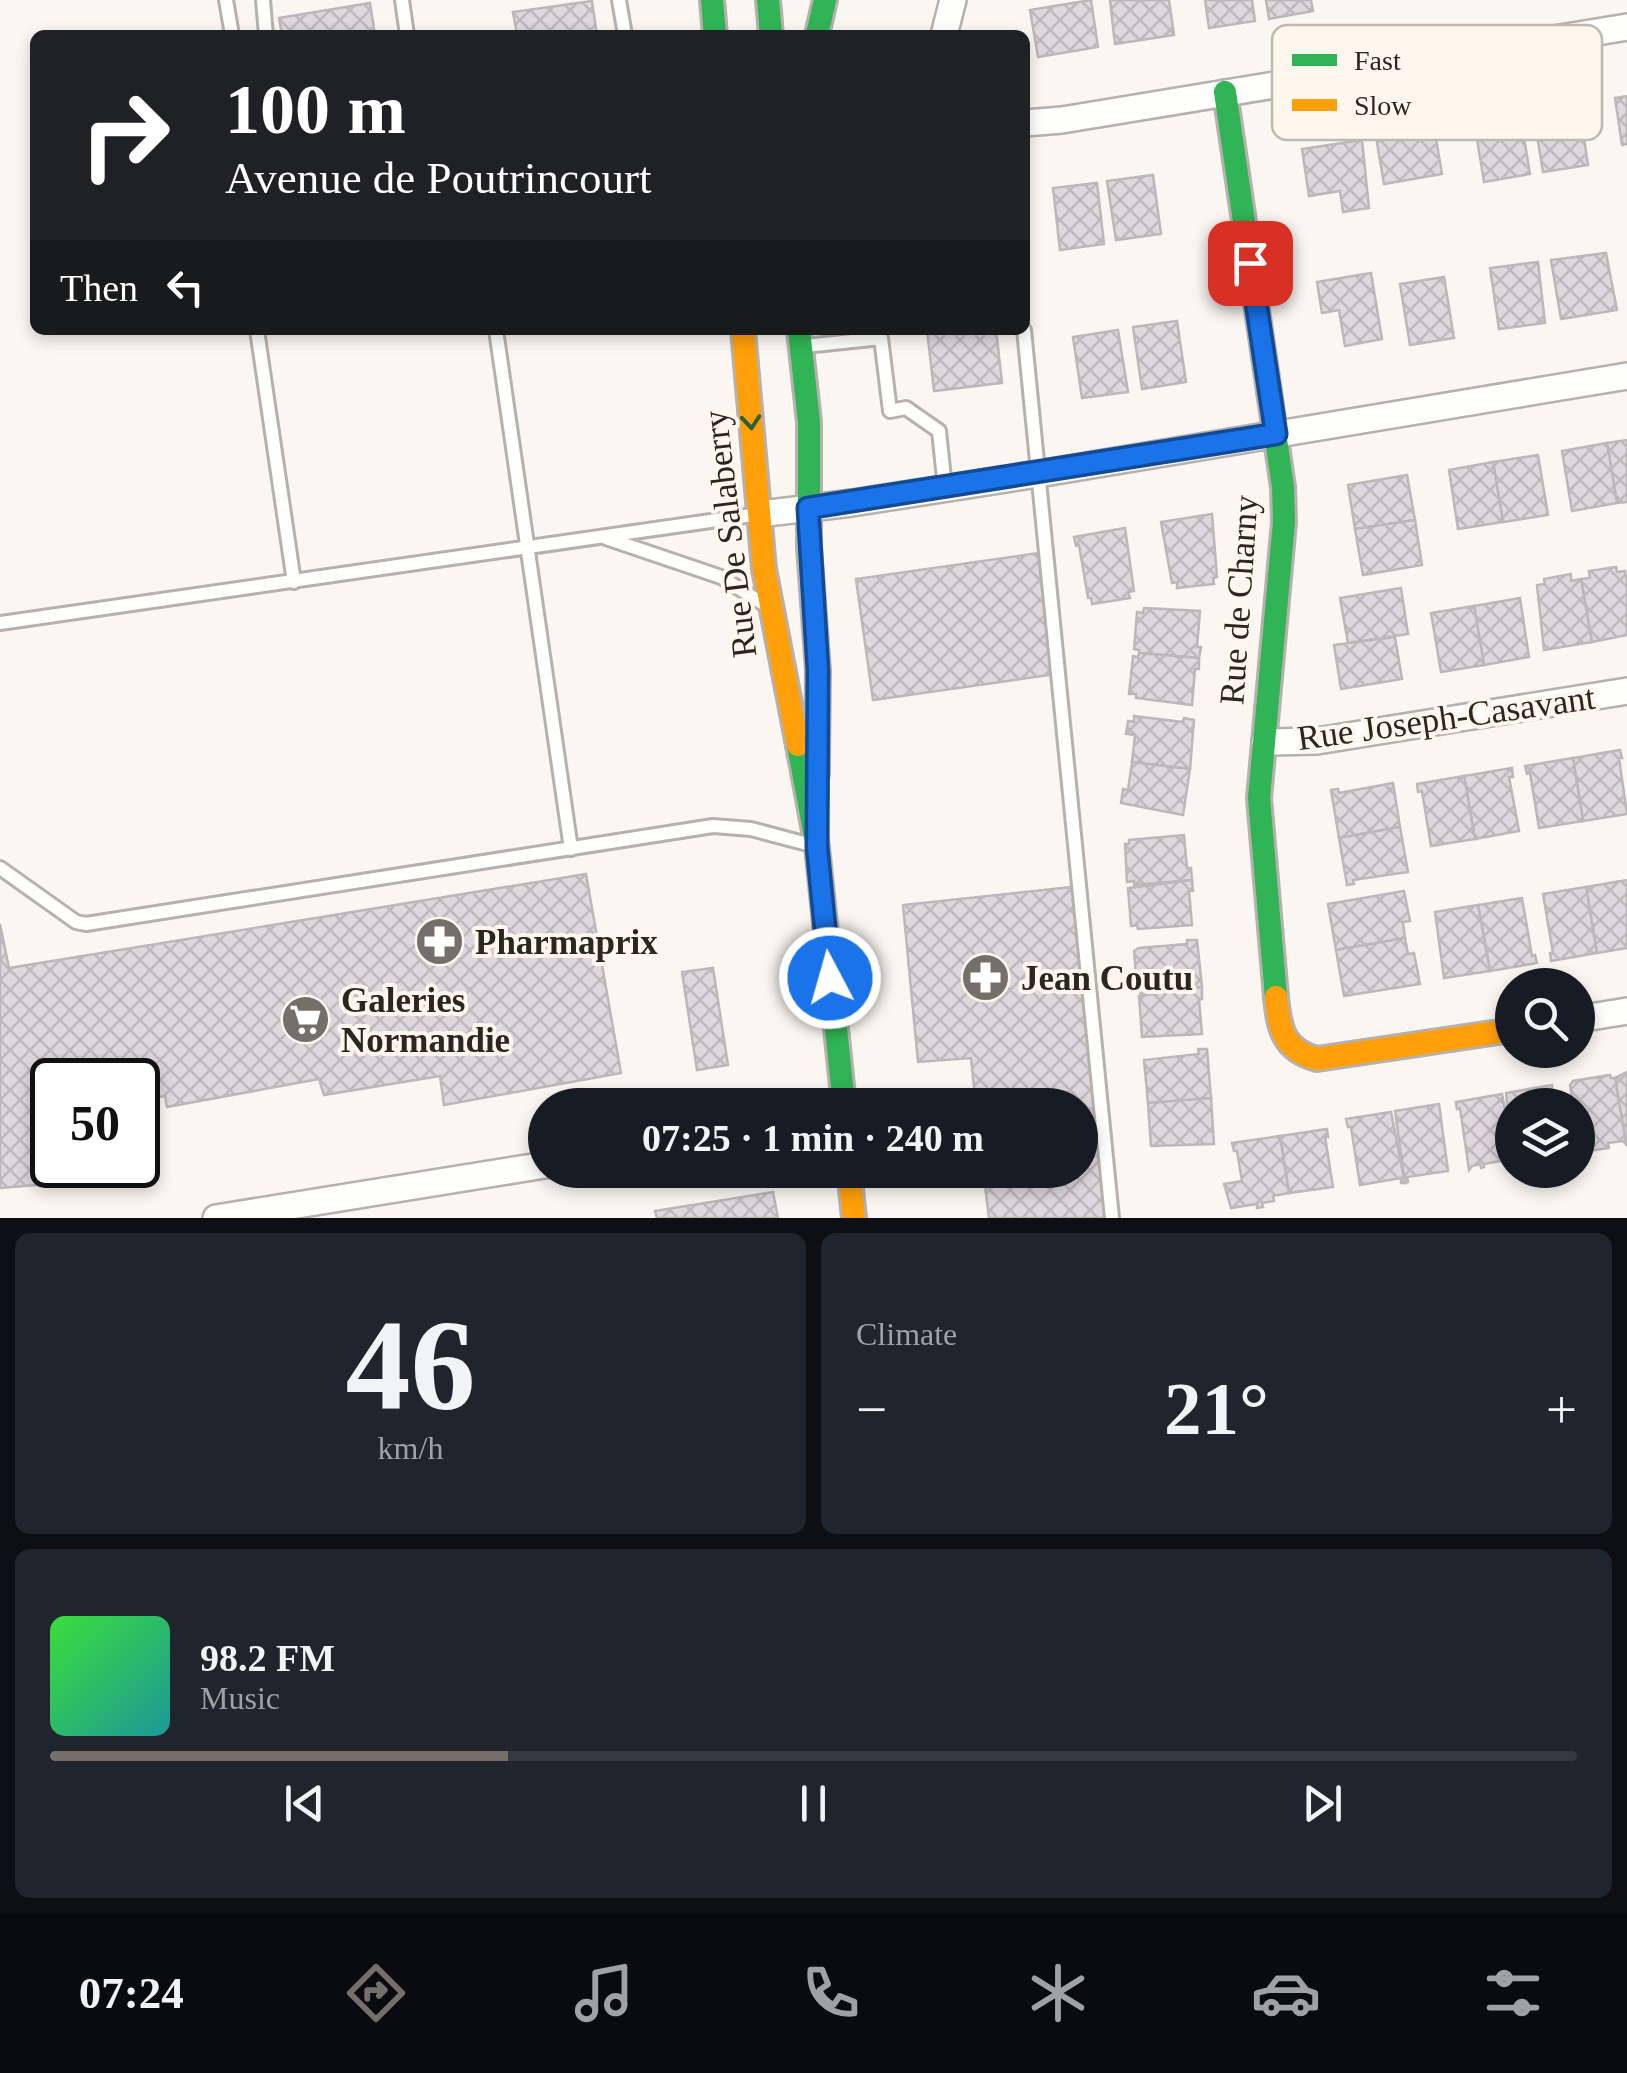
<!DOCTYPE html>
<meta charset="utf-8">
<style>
body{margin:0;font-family:"Times New Roman",serif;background:#20242c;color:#f1f3f6;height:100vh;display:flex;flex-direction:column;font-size:38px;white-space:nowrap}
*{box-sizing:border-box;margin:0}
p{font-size:32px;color:#9ea1a6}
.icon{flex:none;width:55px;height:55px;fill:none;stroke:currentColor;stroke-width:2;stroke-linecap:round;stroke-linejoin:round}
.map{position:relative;height:1218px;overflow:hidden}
.panel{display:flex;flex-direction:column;gap:15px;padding:15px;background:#0d0f14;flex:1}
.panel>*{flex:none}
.hud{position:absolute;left:30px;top:30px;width:1000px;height:305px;border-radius:15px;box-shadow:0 5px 15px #0003;background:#202124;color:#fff;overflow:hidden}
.controls{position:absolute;left:1495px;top:968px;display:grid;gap:20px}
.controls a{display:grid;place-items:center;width:100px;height:100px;border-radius:50%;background:#171b24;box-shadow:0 5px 15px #0003;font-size:50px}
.speed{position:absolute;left:30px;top:1058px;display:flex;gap:20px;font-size:50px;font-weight:700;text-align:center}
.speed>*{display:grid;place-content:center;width:130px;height:130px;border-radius:50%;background:#171b24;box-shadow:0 5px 15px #0003;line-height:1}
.speed .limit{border:5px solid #111;border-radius:15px;background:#fff;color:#111}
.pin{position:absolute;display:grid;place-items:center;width:85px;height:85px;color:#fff;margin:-42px;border-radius:20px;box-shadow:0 5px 15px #0006}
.me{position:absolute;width:110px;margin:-55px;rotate:354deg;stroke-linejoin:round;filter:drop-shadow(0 0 8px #0008)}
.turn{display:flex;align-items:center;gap:35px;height:210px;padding:0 30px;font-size:45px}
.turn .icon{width:130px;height:130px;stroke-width:2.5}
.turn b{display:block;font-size:70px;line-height:85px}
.then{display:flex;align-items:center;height:95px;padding:0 30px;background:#0003;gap:20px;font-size:38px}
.big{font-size:75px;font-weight:700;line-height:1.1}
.panel .widget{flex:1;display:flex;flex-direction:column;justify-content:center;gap:15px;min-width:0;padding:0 35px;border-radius:15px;background:#20242c}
.panel .dial{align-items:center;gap:0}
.dial b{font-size:130px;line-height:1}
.song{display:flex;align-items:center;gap:30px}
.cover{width:120px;height:120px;border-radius:15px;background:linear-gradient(135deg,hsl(120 70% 55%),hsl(180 70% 35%))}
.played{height:10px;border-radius:5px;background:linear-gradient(90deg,#746f6a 30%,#363941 30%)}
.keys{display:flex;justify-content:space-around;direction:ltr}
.heat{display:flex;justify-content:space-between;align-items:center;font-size:55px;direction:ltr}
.panel .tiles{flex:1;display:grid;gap:15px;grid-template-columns:1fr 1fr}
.widget:last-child{grid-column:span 2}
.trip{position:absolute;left:528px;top:1088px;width:570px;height:100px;border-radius:50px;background:#171b24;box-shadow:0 5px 15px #0003;font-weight:700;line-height:100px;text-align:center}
.tab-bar{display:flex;height:160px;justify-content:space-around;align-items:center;background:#090b0e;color:#9ea1a6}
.tab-bar .icon{width:70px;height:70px}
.tab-bar .on{color:#746f6a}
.tab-bar b{font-size:45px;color:#f1f3f6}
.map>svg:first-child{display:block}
</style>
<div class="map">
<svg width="1627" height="1218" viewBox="0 0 1627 1218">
<defs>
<pattern id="building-cross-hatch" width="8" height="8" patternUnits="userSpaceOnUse" patternTransform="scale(2.5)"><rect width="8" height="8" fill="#ded7dd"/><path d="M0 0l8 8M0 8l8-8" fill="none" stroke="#bfb8bd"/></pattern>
</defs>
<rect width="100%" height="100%" fill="#fbf6f2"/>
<g fill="url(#building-cross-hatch)" stroke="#bcb8b9" stroke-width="2.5">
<path d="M1091 0 1098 47 1038 57 1030 10Z"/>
<path d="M1110 0H1169L1174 35 1115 44Z"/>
<path d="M1205 0H1252L1255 21 1209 28Z"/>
<path d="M1266 0H1311L1313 11 1269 19Z"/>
<path d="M592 1 597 35H517L513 12Z"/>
<path d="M370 3 375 35H282L279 18Z"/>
<path d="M1627 96V144L1622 145 1615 98Z"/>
<path d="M1579 104 1588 165 1543 172 1533 111Z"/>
<path d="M1520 113 1530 174 1484 182 1474 121Z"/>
<path d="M1434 127 1442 174 1384 184 1376 137Z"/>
<path d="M1362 140 1369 208 1343 212 1340 191 1309 196 1302 149Z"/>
<path d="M1153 175 1161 234 1116 240 1107 181Z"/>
<path d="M1097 183 1104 244 1060 250 1053 188Z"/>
<path d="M1606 253 1617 310 1561 319 1551 260Z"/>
<path d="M1538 262 1545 323 1499 329 1490 268Z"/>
<path d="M1371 273 1382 339 1345 346 1339 310 1322 313 1317 282Z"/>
<path d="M1444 277 1454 338 1410 345 1400 284Z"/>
<path d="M1177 321 1186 382 1142 389 1133 327Z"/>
<path d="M927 330H996L1002 383 934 391Z"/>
<path d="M1118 330 1128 392 1082 398 1073 337Z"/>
<path d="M1627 440V502L1617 503 1607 443Z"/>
<path d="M1607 443 1617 503 1572 511 1562 451Z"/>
<path d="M1538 455 1548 515 1503 522 1493 462Z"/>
<path d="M1493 462 1503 522 1458 529 1449 470Z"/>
<path d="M1407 475 1415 520 1355 529 1348 485Z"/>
<path d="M1212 514 1217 577 1213 578 1214 584 1177 588V582L1172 583 1161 522Z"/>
<path d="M1415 520 1422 565 1363 575 1355 529Z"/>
<path d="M1125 528 1134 591 1128 592 1130 598 1092 604 1091 598H1088L1079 545 1076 546 1074 537Z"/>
<path d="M1039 553 1056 674 873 700 856 579Z"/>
<path d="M1616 567 1617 572 1625 571 1627 581V635L1592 642 1581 579 1590 578 1589 571Z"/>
<path d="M1571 574V581L1581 579 1592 642 1544 650 1537 585 1545 584 1544 579Z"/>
<path d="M1401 588 1408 634 1348 643 1340 598Z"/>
<path d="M1520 598 1529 657 1484 665 1474 606Z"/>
<path d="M1474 606 1484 665 1441 672 1431 613Z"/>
<path d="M1144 608 1200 611 1197 647H1201L1199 658 1139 653V650L1134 649 1137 612 1143 613Z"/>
<path d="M1395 637 1402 679 1341 689 1334 645Z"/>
<path d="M1139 653 1199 658V669H1195L1192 705 1136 698V694H1129L1133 656 1138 657Z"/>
<path d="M1134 716 1183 722 1184 718 1194 720 1190 769 1132 762 1135 735 1126 734 1128 721 1134 722Z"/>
<path d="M1620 750 1622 758H1619L1627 814 1583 821 1573 758Z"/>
<path d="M1573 758 1583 821 1539 828 1530 773 1527 774 1525 766Z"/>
<path d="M1132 762 1190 769 1183 815 1121 803 1123 789 1128 790Z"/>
<path d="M1512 768 1513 777H1509L1519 831 1475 839 1464 776Z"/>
<path d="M1464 776 1475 839 1431 846 1422 791 1418 792 1417 784Z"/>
<path d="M1393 783 1400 827 1339 838 1331 790 1338 789 1339 793Z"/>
<path d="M1400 827 1408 872 1353 880 1354 884 1347 885 1339 838Z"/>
<path d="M1184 835 1187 868H1191L1192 880 1134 885V881L1127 882 1125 844H1129V840Z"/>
<path d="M586 874 621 1073 444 1105 440 1076 324 1095 319 1079 167 1107 165 1096 138 1101V1080H52V1116L34 1119 48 1184 0 1188V924L9 968Z"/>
<path d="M1192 880 1193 891H1189L1192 925 1138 929 1137 925 1131 926 1128 888Z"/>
<path d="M1627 880V948L1597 953 1586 887Z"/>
<path d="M1072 887 1107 1218H989L983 1170H1080V1105H976L971 1058 918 1062 903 905Z"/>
<path d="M1586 887 1597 953 1551 961 1550 953H1553L1543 894Z"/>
<path d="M1404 891 1410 921 1403 922 1405 938 1336 950 1328 904Z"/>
<path d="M1522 898 1532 956 1535 955 1537 963 1490 971 1478 905Z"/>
<path d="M1478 905 1490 971 1444 978 1435 912Z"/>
<path d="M1405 938 1408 954 1414 953 1420 984 1344 996 1336 950Z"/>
<path d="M1187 940H1197L1202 987 1141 994 1137 990 1134 951 1139 948 1187 944Z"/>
<path d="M713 968 728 1065 697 1070 682 972Z"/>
<path d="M1202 987V999L1199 1000 1202 1034 1142 1037 1139 996Z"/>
<path d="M1198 1049H1207L1211 1098 1148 1103 1144 1060 1199 1054Z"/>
<path d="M1627 1072V1143L1626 1144 1615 1078Z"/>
<path d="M1610 1075 1611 1078H1615L1626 1144 1623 1141 1608 1143 1609 1148 1580 1152 1578 1105H1573L1570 1085 1573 1081Z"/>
<path d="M1552 1085 1553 1105H1512V1143L1506 1093Z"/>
<path d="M1502 1094 1512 1143V1159L1484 1164V1167L1481 1168 1480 1164 1472 1166 1469 1170 1460 1108 1457 1109 1456 1102Z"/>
<path d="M1211 1098 1214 1144 1151 1146 1148 1103Z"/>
<path d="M1439 1104 1448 1171 1407 1177 1408 1182 1405 1183 1395 1111Z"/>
<path d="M1391 1112 1405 1183H1401V1178L1360 1185 1351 1127H1348L1346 1119Z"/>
<path d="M1327 1129 1328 1137H1325L1333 1187 1289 1193 1280 1136Z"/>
<path d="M1280 1136 1289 1193 1273 1196 1274 1201 1262 1203 1263 1207 1257 1208V1204L1231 1208 1224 1184 1242 1181 1237 1151H1234L1232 1143Z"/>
<path d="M773 1192 778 1218H657L655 1211Z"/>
</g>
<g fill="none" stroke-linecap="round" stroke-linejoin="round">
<defs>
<g id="lane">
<path d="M226 0 232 35"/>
<path d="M263 0 266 35"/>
<path d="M402 0 407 35"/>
<path d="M619 0 625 35"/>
<path d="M257 330 294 582"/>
<path d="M496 330 571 849"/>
<path d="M1024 330 1112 1218"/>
<path d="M805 346 881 338 890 411 906 408 939 431 945 488"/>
<path d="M606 538 721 577 762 603"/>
<path d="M0 623 759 514"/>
<path d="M0 868 76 922 86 924 713 826 751 829 815 846"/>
</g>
<g id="street">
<path d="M944 35 953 0"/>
<path d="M1025 123 1062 120 1627 27"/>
<path d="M760 514 852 503 1038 474 1627 376"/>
<path d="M1265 742 1317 741 1627 691"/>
<path d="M1578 1019 1627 1011"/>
<path d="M216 1218 545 1165"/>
</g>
<g id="fast">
<path d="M712 0 715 35"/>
<path d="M768 0 771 35"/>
<path d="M817 35 825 0"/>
<path d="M1225 92 1283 487 1284 522 1259 798 1276 997"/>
<path d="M799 330 809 422V547L818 671 817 773"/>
<path d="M798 745 817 847 844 1105"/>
</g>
<g id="slow">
<path d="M743 330 764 569 798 745"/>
<path d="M1276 997C1279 1028 1283 1050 1317 1059L1512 1030"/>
<path d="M849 1170 854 1218"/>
</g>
</defs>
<use href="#lane" stroke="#b6b1ad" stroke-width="18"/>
<use href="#street" stroke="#b6b1ad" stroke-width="30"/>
<use href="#fast" stroke="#b6b1ad" stroke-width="28"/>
<use href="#slow" stroke="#b6b1ad" stroke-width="28"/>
<use href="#lane" stroke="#fefefd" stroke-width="12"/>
<use href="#street" stroke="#fefefd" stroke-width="25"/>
<use href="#fast" stroke="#30b455" stroke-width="22"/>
<use href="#slow" stroke="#ff9f0a" stroke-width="22"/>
</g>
<defs><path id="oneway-chevron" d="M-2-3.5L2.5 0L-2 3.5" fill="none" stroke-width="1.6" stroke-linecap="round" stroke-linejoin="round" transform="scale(2.5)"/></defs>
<use stroke="#2d5f36" href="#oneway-chevron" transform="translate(751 422) rotate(85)"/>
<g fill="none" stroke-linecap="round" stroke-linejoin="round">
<defs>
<path id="route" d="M830 978 817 847 818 671 808 508 1276 434 1250 263"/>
</defs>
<use href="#route" stroke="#114b97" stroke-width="25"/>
<use href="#route" stroke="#1a73e8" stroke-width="18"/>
</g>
<defs>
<symbol id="pharmacy-disc" viewBox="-11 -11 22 22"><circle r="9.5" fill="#746f6a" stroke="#fff6ee"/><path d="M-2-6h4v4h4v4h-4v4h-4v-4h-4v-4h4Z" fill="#fff"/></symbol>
<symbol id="supermarket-disc" viewBox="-11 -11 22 22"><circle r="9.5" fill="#746f6a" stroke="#fff6ee"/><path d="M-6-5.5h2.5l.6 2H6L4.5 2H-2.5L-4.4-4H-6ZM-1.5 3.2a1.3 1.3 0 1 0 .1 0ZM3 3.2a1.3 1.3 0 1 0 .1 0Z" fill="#fff"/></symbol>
</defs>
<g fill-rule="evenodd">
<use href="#pharmacy-disc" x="412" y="914" width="55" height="55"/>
<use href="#pharmacy-disc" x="958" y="950" width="55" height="55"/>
<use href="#supermarket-disc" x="278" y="992" width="55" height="55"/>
</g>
<g text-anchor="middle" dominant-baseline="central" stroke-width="8" stroke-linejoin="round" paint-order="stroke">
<g font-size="35" fill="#2b2621" stroke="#fff6ee">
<text transform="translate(730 534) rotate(-97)">Rue De Salaberry</text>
<text transform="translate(1239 600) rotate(-86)">Rue de Charny</text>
<text transform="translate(1446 718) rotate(-8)">Rue Joseph-Casavant</text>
</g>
<g font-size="35" font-weight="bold" fill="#2b2621" stroke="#fff6ee" text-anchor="start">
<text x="475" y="942">Pharmaprix</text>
<text x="1021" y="978">Jean Coutu</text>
<text x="341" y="1000">Galeries<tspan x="341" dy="40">Normandie</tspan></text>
</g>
</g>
<rect x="1272" y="25" width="330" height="115" rx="15" fill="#fff6ee" stroke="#bfb8b0" stroke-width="2.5"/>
<rect x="1292" y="54" width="45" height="12" fill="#30b455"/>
<rect x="1292" y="99" width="45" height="12" fill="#ff9f0a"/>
<g font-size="28" fill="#2b2621">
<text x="1354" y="70">Fast</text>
<text x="1354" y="115">Slow</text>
</g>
</svg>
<div class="controls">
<a><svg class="icon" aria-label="search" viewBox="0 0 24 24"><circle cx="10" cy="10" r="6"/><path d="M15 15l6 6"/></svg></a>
<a><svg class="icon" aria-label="layers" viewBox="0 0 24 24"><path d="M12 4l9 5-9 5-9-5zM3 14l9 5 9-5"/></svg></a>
</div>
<div class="speed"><div class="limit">50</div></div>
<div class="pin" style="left:1250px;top:263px;background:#d93025"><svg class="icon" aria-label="arrive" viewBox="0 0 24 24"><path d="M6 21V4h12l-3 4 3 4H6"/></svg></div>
<svg class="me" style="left:830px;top:978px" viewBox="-20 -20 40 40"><circle r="17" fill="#1a73e8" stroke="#fff" stroke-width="3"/><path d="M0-11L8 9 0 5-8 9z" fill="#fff"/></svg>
<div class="trip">07:25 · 1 min · 240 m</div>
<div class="hud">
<div class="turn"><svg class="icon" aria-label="right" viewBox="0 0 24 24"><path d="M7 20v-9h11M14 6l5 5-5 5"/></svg><div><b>100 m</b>Avenue de Poutrincourt</div></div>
<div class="then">Then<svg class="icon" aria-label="left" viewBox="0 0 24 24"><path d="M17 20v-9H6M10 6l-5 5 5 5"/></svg></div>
</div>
</div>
<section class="panel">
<div class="tiles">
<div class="widget dial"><b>46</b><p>km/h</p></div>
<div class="widget"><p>Climate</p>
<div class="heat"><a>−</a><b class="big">21°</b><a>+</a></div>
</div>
<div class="widget">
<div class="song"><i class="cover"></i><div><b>98.2 FM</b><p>Music</p></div></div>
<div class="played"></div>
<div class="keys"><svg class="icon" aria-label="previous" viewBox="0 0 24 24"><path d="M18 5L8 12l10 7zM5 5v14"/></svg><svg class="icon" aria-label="pause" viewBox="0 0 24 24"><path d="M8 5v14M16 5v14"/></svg><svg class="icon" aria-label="next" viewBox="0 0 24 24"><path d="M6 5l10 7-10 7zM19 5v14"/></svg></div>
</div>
</div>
</section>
<nav class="tab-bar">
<b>07:24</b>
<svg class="icon on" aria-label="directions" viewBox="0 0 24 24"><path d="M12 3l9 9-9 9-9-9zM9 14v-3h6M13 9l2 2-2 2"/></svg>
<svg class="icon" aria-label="music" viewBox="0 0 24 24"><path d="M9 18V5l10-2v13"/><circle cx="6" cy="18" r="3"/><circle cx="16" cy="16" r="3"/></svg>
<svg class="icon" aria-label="phone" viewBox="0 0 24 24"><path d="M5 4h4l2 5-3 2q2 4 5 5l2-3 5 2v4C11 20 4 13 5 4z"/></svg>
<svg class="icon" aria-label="climate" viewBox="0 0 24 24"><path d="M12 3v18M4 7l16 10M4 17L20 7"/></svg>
<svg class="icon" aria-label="car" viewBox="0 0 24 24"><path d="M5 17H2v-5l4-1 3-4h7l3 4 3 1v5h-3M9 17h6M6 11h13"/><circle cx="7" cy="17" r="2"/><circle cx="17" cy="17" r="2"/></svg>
<svg class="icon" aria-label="filters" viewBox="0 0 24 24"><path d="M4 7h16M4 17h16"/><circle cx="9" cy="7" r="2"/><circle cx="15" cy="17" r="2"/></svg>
</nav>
